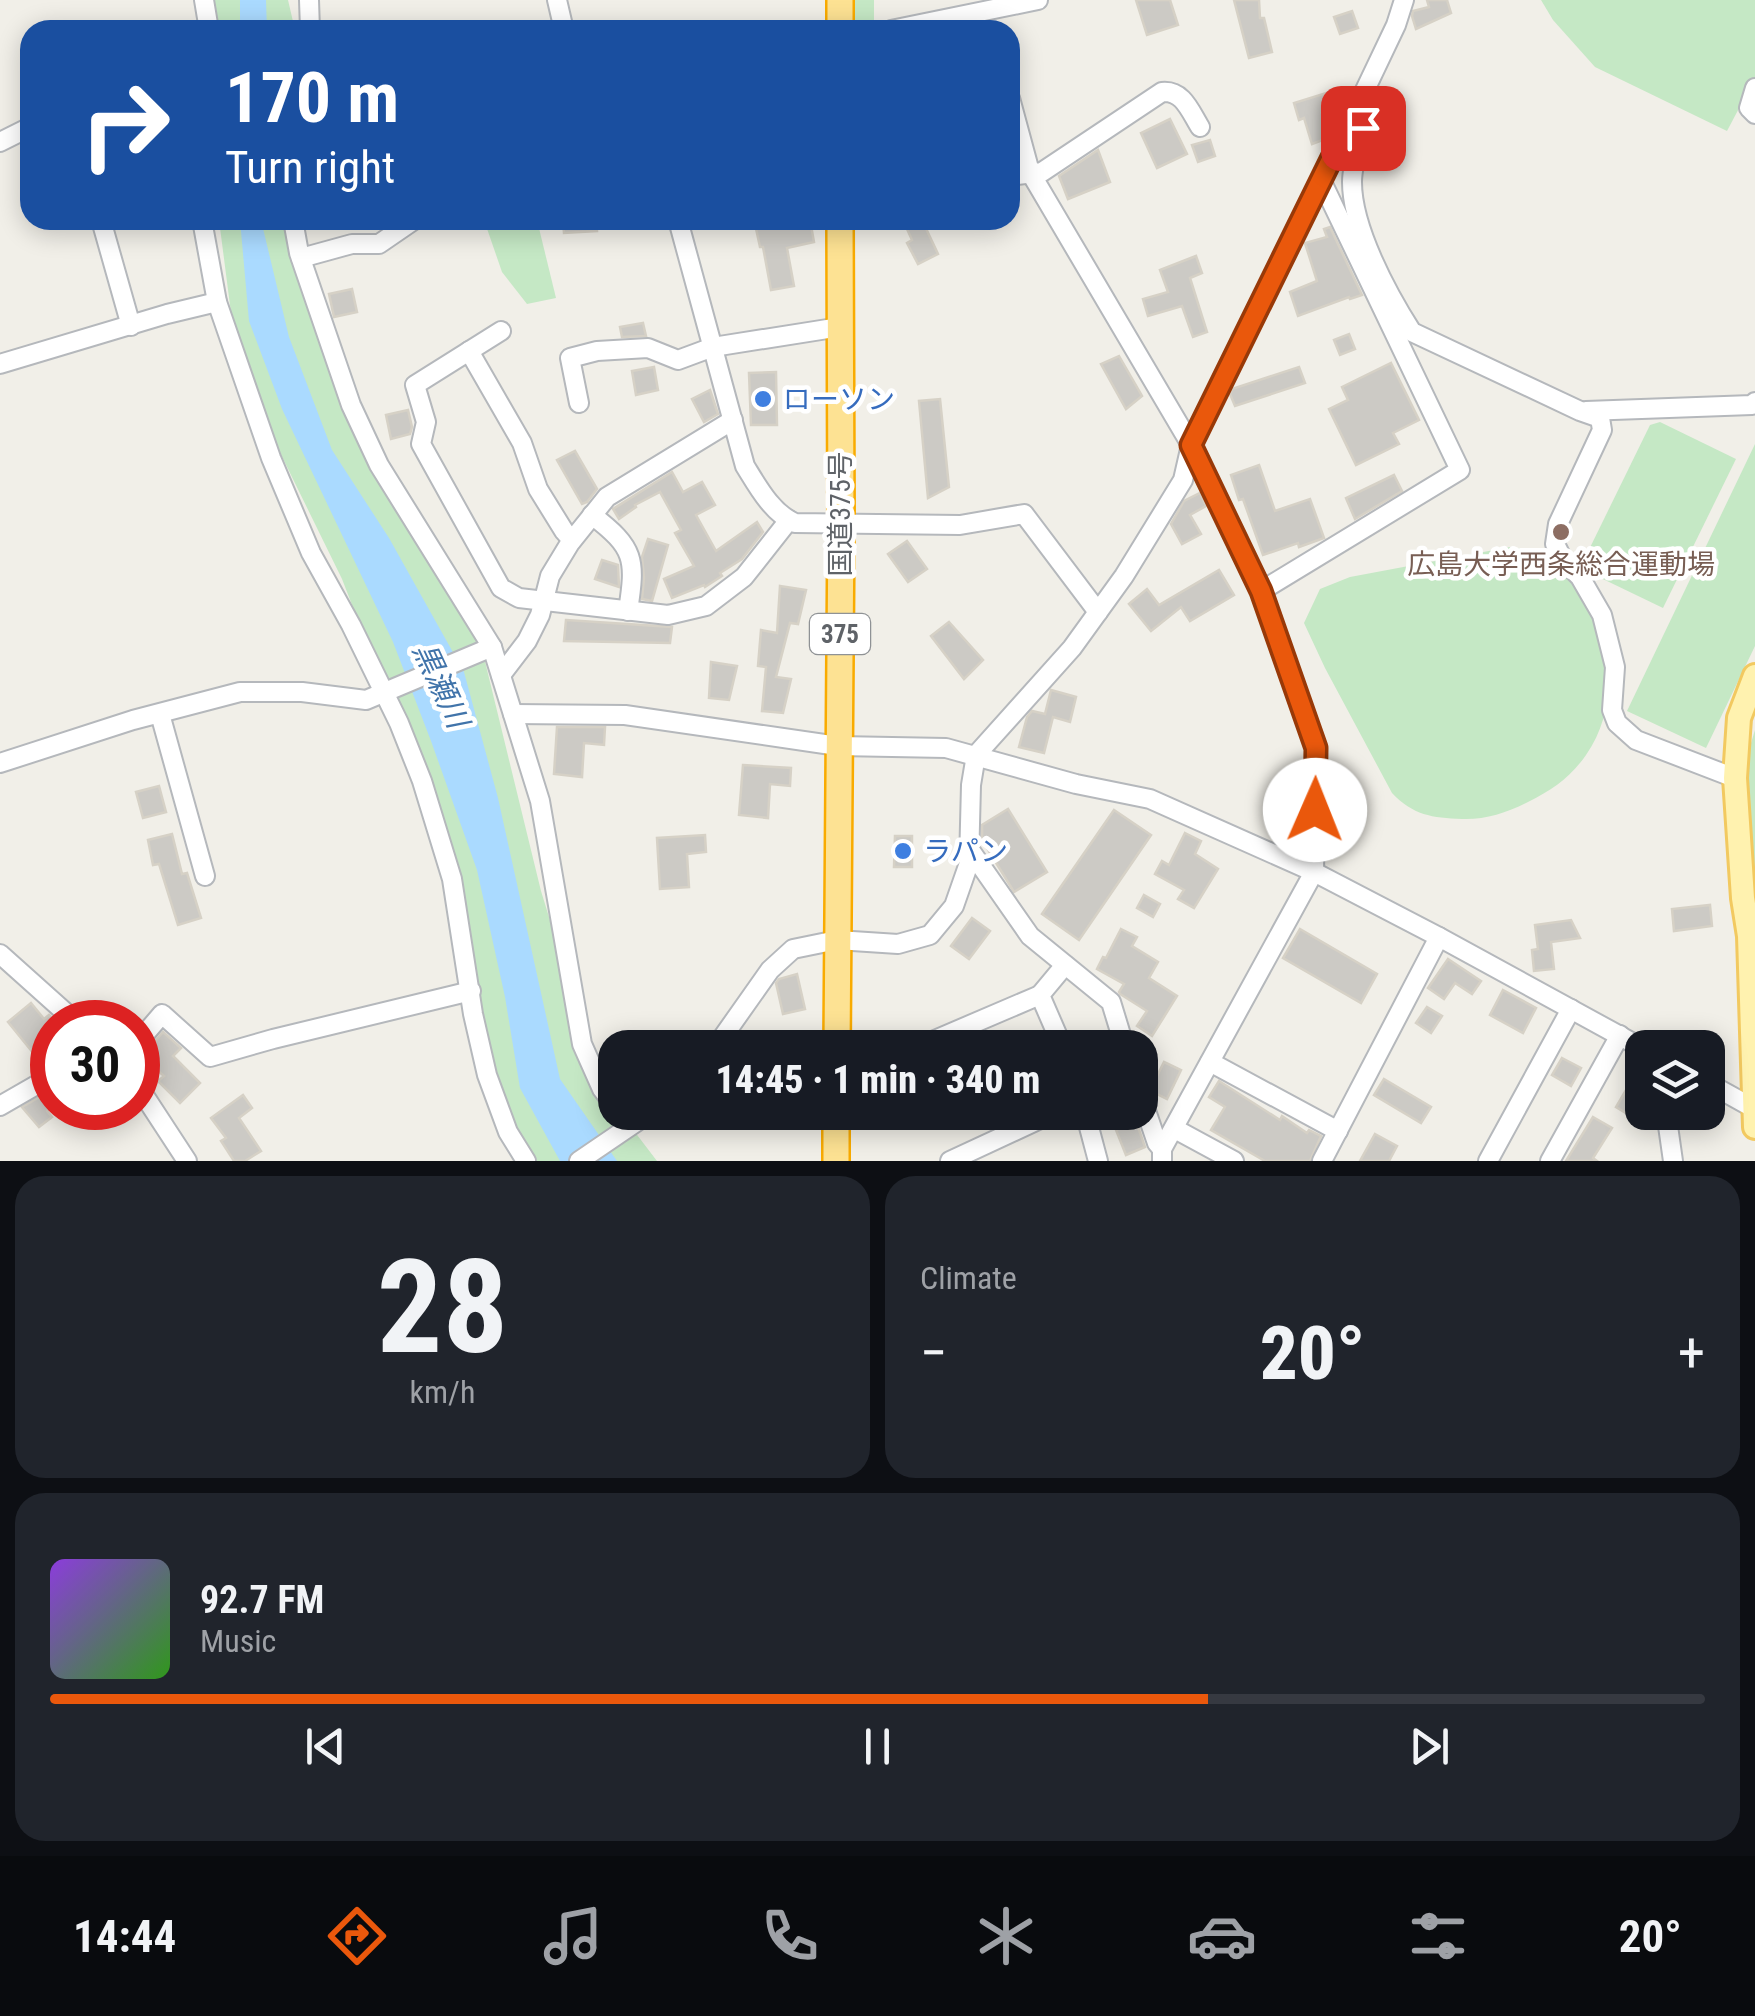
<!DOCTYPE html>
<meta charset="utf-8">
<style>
body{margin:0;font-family:"Roboto Condensed","Noto Sans JP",sans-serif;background:#20242c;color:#f1f3f6;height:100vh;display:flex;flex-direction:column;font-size:38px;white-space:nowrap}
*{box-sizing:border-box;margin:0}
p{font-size:32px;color:#9ea1a6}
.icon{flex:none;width:55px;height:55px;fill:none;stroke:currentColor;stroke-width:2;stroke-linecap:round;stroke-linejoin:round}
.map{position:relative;height:1161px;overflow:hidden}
.side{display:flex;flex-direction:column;gap:15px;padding:15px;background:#0d0f14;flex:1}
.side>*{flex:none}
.hud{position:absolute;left:20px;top:20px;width:1000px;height:210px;border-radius:30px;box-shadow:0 5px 25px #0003;background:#1a4fa0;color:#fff;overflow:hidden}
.controls{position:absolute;left:1625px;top:1030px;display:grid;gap:20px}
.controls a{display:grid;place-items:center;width:100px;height:100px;border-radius:20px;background:#171b24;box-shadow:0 5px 25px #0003;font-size:50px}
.speed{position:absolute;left:30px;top:1000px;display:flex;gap:20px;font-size:50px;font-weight:700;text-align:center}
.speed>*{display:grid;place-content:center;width:130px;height:130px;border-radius:50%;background:#171b24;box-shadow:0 5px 25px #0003;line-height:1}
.speed .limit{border:15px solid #d22;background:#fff;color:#111}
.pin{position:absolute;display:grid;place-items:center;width:85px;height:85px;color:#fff;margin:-42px;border-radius:20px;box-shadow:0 5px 15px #0006}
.me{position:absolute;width:110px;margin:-55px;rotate:1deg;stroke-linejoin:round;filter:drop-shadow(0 0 8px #0008)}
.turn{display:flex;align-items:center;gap:35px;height:210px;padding:0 40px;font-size:45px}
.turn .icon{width:130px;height:130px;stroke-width:2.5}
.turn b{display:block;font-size:70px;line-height:85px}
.big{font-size:75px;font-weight:800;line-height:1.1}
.side .card{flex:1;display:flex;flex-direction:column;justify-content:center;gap:15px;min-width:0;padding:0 35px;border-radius:30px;background:#20242c}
.side .dial{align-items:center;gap:0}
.dial b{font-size:130px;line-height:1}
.song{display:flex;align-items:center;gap:30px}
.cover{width:120px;height:120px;border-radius:15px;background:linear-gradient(135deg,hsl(270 70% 55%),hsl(110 70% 35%))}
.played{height:10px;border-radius:5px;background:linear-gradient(90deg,#ea580c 70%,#363941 70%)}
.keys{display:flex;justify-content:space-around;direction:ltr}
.heat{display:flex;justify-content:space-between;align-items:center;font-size:55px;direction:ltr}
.side .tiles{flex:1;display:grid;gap:15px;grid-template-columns:1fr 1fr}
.card:last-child{grid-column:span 2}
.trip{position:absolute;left:598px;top:1030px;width:560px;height:100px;border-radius:30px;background:#171b24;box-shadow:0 5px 25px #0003;font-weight:800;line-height:100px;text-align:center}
.dock{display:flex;height:160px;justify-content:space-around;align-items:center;background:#090b0e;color:#9ea1a6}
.dock .icon{width:70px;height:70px}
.dock .selected{color:#ea580c}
.dock b{font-size:45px;color:#f1f3f6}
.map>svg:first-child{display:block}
</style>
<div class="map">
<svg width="1755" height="1161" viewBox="0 0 1755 1161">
<rect width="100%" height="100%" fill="#f1efe8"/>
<g fill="#c5e8c5">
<path d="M213 0H288L295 30H216V7Z"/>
<path d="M849 0H874V28L859 29 849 23Z"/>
<path d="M1541 0H1755V78L1727 131 1595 67 1553 20Z"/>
<path d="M219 220H291L379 465 480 641 541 891 602 1089 657 1161H527L473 1014 433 814 342 579 238 367Z"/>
<path d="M484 220H537L556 298 527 304 502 272Z"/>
<path d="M1660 422 1736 459 1663 608 1580 568 1650 425Z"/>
<path d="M1755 444V646L1706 748 1627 711Z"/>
<path d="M1510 547C1520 549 1532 548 1541 552 1552 557 1562 568 1570 577 1611 624 1624 701 1586 755 1570 778 1552 790 1528 802 1507 813 1484 820 1462 819 1432 818 1413 815 1392 793L1325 668 1304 623 1320 589 1350 577Z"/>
<path d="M1755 730V890L1740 779Z"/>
</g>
<g fill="#aadaff">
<path d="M240 0H266L267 30H240Z"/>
<path d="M240 220H261L289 337 332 450 389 538 464 672 498 798 560 1079 617 1161H560L520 1088 505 997 477 870 431 741 393 642 282 409 249 321Z"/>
</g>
<g fill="#cccac5" stroke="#d6d1c6" stroke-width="2.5">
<path d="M1136 0H1170L1178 25 1147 35Z"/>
<path d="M1234 0H1259L1260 18H1264L1272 52 1249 58Z"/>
<path d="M1427 0H1447L1451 13 1416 29 1412 16 1413 11 1429 7Z"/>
<path d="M1352 11 1358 28 1340 34 1334 17Z"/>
<path d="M1339 89 1344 106 1322 113 1329 136 1328 138 1312 144 1304 118 1299 120 1294 103Z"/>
<path d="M1170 119 1187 154 1157 168 1141 133Z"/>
<path d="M1210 140 1215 156 1198 162 1192 145Z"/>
<path d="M1098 150 1110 182 1068 199 1059 176Z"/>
<path d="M563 220H596L597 231 564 233Z"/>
<path d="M778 220 779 225 810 220 814 242 787 248 794 286 771 290 763 247H760L755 224Z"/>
<path d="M903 220H922L938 254 918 264 907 243 912 240Z"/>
<path d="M1330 227 1362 295 1350 299 1349 297 1298 316 1290 292 1317 281 1305 243 1327 237 1324 229Z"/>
<path d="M1196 256 1202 273 1190 278 1207 332 1193 337 1182 306 1148 316 1143 299 1168 292 1160 270Z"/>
<path d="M352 289 357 312 334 317 329 294Z"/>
<path d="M643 323 646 336 622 337 620 327Z"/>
<path d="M1349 334 1355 349 1340 355 1334 340Z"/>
<path d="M1119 356 1142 396 1126 409 1101 364Z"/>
<path d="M1391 363 1419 420 1393 433 1399 444 1356 465 1329 409 1348 400 1342 387Z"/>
<path d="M654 367 658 390 636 395 632 371Z"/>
<path d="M1299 367 1305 383 1235 406 1230 394 1232 389Z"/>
<path d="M776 372 777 425H751L749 373Z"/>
<path d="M710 390 718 414 704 422 692 399Z"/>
<path d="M940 399 949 487 928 498 919 401Z"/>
<path d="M408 410 412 427 410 434 391 439 386 415Z"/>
<path d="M575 451 597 489 587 502 582 504 557 460Z"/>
<path d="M1259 465 1275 511 1310 499 1324 538 1299 547 1298 543 1263 555 1243 499 1239 500 1231 475Z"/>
<path d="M672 472 683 492 702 482 715 505 696 515 716 551 757 522 763 532 742 559 720 573 722 576 705 587 704 585 672 598 664 579 694 566 675 533 681 530 660 492 635 505 636 507 619 519 613 509Z"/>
<path d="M1394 475 1402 491 1355 519 1346 498Z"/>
<path d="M1200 493 1206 506 1190 515 1201 534 1182 544 1171 524 1184 501Z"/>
<path d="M648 539 668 545 652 601 642 599 644 578 642 557Z"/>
<path d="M907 541 927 569 908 582 888 554Z"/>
<path d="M602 560 618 565 619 587 595 579Z"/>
<path d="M1219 570 1234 595 1190 621 1181 607 1151 631 1129 604 1147 589 1159 605Z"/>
<path d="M780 586 806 590 798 624 790 623 776 677 791 679 783 713 762 711 766 667 758 666 761 630 777 633Z"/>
<path d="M566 620 672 627 670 643 564 641Z"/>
<path d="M949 622 983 660 964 679 931 636Z"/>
<path d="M711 662 737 666 729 700 709 698Z"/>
<path d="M1051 690 1076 697 1070 722 1053 717 1044 753 1019 747 1027 717 1032 711 1045 714Z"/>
<path d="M557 727H605L604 745 584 743 582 777 554 774Z"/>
<path d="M743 765 791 768 790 786 770 784 768 818 739 815Z"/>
<path d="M159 786 166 812 143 818 136 792Z"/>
<path d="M1008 809 1047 872 1014 892 982 840V825Z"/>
<path d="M1114 810 1151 835 1079 940 1042 914Z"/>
<path d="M1185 833 1201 841 1195 854 1218 869 1194 908 1178 899 1184 890 1155 874 1162 861 1169 865Z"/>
<path d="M172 834 182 874 187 873 201 918 178 925 159 864 153 865 148 840Z"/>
<path d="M705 835 706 852 687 854 689 887 660 889 657 838Z"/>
<path d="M895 836H912V867H894Z"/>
<path d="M1144 895 1160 904 1153 917 1137 908Z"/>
<path d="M1710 905 1712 926 1674 931 1672 909Z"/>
<path d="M972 918 990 931 969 959 951 946Z"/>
<path d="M1571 920 1580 938 1551 942 1554 969 1534 971 1532 950 1538 949 1535 925Z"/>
<path d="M1121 929 1137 937 1132 946 1158 962 1149 978 1177 996 1152 1036 1137 1026 1147 1011 1120 994 1119 992 1124 984 1097 969 1103 957 1106 958Z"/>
<path d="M1300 929 1377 974 1361 1003 1283 958Z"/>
<path d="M1448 959 1481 981 1472 994 1455 983 1444 999 1428 988Z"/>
<path d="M797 974 805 1009 783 1014 776 983 779 979Z"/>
<path d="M1503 990 1536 1008 1523 1033 1490 1015Z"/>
<path d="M31 1003 44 1019 49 1015 52 1018V1038L34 1054 8 1022Z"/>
<path d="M1427 1007 1442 1016 1431 1033 1416 1023Z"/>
<path d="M163 1032 181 1048 173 1056 200 1083 180 1103 158 1081 164 1076 142 1057Z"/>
<path d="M1562 1058 1581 1068 1571 1086 1552 1075Z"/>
<path d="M1164 1062 1181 1070 1167 1099 1153 1092 1151 1088Z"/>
<path d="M1384 1079 1431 1107 1421 1123 1374 1095Z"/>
<path d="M1219 1081 1280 1120 1282 1116 1307 1133 1309 1130 1321 1136 1310 1161H1265L1211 1130 1225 1107 1209 1097Z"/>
<path d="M52 1090V1106L47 1111 52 1117 39 1127 22 1107Z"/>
<path d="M1626 1090 1642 1099V1104L1634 1118 1616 1107Z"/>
<path d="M243 1095 252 1108 239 1118 261 1151 245 1161H234L221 1141 226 1138 211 1118Z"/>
<path d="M1593 1117 1612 1128 1593 1158 1597 1161H1566Z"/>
<path d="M1136 1121 1145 1147 1126 1155 1116 1130Z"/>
<path d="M1375 1134 1397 1146 1389 1161H1360Z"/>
</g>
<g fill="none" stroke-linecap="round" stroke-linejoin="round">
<defs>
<g id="minor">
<path d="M204 0 209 30"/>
<path d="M309 0 310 30"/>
<path d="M557 0 564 30"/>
<path d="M891 30 1038 0"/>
<path d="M1755 88 1749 108 1755 114"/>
<path d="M1010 98 1030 172 1191 445 1261 591 1316 748 1314 872 1162 1149V1161"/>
<path d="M1349 123 1363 129C1359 145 1352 165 1352 182 1352 228 1387 293 1412 332L1580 411 1600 418 1602 430 1558 524 1555 544 1563 560 1580 577 1602 615 1615 667 1612 710 1617 723 1636 740 1735 778"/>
<path d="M0 142 30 127"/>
<path d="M1010 176 1042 172 1162 92C1183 90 1190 111 1200 127"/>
<path d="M101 220 131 326"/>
<path d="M202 220 217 302 271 458 311 553 351 625 399 723 422 781 452 879 473 1014 487 1075 508 1132 526 1161"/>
<path d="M293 220 299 253 351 405 379 465 492 647 540 801 582 1044 602 1089 615 1106"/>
<path d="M678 220 745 466C758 487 772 513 795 523L960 525 1024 514 1098 612"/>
<path d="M301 258 352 244H379L414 220"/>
<path d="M501 331 415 385 426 422 421 444 501 588 519 598 668 615 706 606 744 577 789 520"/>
<path d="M469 351 522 443 538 489 564 531 572 540"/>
<path d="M0 364 167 314 217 302"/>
<path d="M579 403 570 358 597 351 648 348 678 360 713 347 840 327"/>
<path d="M1586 411 1752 405 1755 402"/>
<path d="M592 515C635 548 636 559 628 611"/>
<path d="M1261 591 1460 470 1321 180"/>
<path d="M501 675 527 641 540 615 550 576 570 543 607 497 733 420"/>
<path d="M160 714 205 876"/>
<path d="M513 714 625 715 838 746 946 748 1076 784 1150 799 1314 872 1439 937 1642 1048"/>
<path d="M0 763 133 720 240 692H302L366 700 492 647"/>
<path d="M970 850 1030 936 1111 1002 1125 1048"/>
<path d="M0 954 76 1022"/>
<path d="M138 1042 162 1014 210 1057 273 1039 471 991"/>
<path d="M715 1048 770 970 793 949 837 940 898 944 930 935 954 906 969 863 971 785 976 755 1072 648 1124 576 1183 480 1191 445 1356 109 1396 25 1404 0"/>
<path d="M916 1048 1040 995"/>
<path d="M1063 1048 1040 995 1065 965"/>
<path d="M1210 1062 1338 1131"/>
<path d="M1708 1083 1753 1108"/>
<path d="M138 1086 187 1161"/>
<path d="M1140 1093 1157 1143 1162 1149"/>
<path d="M0 1106 52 1076"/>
<path d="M1085 1112 1098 1161"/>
<path d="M1666 1112 1673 1161"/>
<path d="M1175 1129 1234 1161"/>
<path d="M579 1161 651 1112"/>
<path d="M950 1161 1053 1113"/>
<path d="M1322 1161 1439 937"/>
<path d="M1488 1161 1571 1009"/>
<path d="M1550 1161 1620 1035"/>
</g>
<path id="major" d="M1755 676 1739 718 1735 778 1743 898 1749 936 1755 1127"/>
<g id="highway">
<path d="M840 0V30"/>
<path d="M837 1048 841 523 840 220"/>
<path d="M836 1161V1112"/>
</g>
</defs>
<use href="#minor" stroke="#b5b8bc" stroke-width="22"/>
<use href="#major" stroke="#f2c960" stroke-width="28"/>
<use href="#highway" stroke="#f9ab00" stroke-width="30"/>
<use href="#minor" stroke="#fff" stroke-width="18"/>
<use href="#major" stroke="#fff2af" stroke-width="22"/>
<use href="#highway" stroke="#fde293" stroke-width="25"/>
</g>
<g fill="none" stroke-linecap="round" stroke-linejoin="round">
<defs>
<path id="route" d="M1315 810 1316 748 1261 591 1191 445 1349 123 1363 128"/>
</defs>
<use href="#route" stroke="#983908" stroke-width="25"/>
<use href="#route" stroke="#ea580c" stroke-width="18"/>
</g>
<g fill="#3f7fe0" stroke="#fff" stroke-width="4">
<circle cx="763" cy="399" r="10"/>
<circle cx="903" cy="851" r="10"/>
</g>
<circle fill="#8d6e63" stroke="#fff" stroke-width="4" cx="1561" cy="532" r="10"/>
<g text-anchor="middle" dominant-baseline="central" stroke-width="9" stroke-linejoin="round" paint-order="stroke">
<rect fill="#fff" stroke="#8f9295" stroke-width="2.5" x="810" y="614" width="60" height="40" rx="8"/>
<g font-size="25" font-weight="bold" fill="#5f6368">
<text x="840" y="634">375</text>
</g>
<g font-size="28" fill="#366cbe" stroke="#fff" text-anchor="start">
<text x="783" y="399">ローソン</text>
<text x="923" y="851">ラパン</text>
</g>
<g font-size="28" fill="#5f6368" stroke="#fff">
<text transform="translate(840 514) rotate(-90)">国道375号</text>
</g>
<g font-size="28" fill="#785e54" stroke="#fff">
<text x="1561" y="564">広島大学西条総合運動場</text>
</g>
<g font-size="30" font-style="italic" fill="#4174aa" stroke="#fff">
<text transform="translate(441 685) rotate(65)">黒瀬川</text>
</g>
</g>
</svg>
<div class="controls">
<a><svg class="icon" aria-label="layers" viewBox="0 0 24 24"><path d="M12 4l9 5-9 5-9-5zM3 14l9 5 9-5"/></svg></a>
</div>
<div class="speed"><div class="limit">30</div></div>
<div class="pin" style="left:1363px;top:128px;background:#d93025"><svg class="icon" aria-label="arrive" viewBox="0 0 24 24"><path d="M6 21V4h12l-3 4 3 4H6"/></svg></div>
<svg class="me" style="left:1315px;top:810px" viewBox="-20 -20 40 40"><circle r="19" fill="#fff"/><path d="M0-13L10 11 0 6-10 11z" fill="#ea580c"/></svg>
<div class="trip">14:45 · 1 min · 340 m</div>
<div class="hud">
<div class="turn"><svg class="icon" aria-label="right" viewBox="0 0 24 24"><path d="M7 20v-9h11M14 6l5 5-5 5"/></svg><div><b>170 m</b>Turn right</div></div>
</div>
</div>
<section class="side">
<div class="tiles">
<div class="card dial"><b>28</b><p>km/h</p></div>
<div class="card"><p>Climate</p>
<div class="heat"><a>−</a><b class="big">20°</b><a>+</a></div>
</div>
<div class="card">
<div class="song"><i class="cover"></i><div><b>92.7 FM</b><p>Music</p></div></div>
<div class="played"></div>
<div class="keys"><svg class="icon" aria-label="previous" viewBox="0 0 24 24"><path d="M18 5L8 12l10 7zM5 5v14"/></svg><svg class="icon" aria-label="pause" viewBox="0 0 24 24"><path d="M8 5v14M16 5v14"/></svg><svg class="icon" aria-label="next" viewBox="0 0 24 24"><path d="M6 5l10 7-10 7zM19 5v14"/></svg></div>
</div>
</div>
</section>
<nav class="dock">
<b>14:44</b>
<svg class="icon selected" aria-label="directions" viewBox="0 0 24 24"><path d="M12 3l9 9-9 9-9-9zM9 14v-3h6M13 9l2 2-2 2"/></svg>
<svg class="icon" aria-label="music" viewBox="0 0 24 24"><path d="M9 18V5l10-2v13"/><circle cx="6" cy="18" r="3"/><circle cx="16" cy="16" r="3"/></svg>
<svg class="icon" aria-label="phone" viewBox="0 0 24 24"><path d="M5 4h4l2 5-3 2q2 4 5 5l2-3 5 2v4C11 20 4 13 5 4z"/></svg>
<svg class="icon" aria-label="climate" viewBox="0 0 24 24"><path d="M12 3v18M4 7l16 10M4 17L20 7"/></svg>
<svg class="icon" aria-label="car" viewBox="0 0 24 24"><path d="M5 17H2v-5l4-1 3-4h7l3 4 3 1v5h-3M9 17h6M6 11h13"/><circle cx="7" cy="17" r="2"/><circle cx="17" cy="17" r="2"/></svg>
<svg class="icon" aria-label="filters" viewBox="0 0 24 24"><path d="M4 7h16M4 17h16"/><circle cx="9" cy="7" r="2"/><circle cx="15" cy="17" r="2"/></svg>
<b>20°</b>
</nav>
